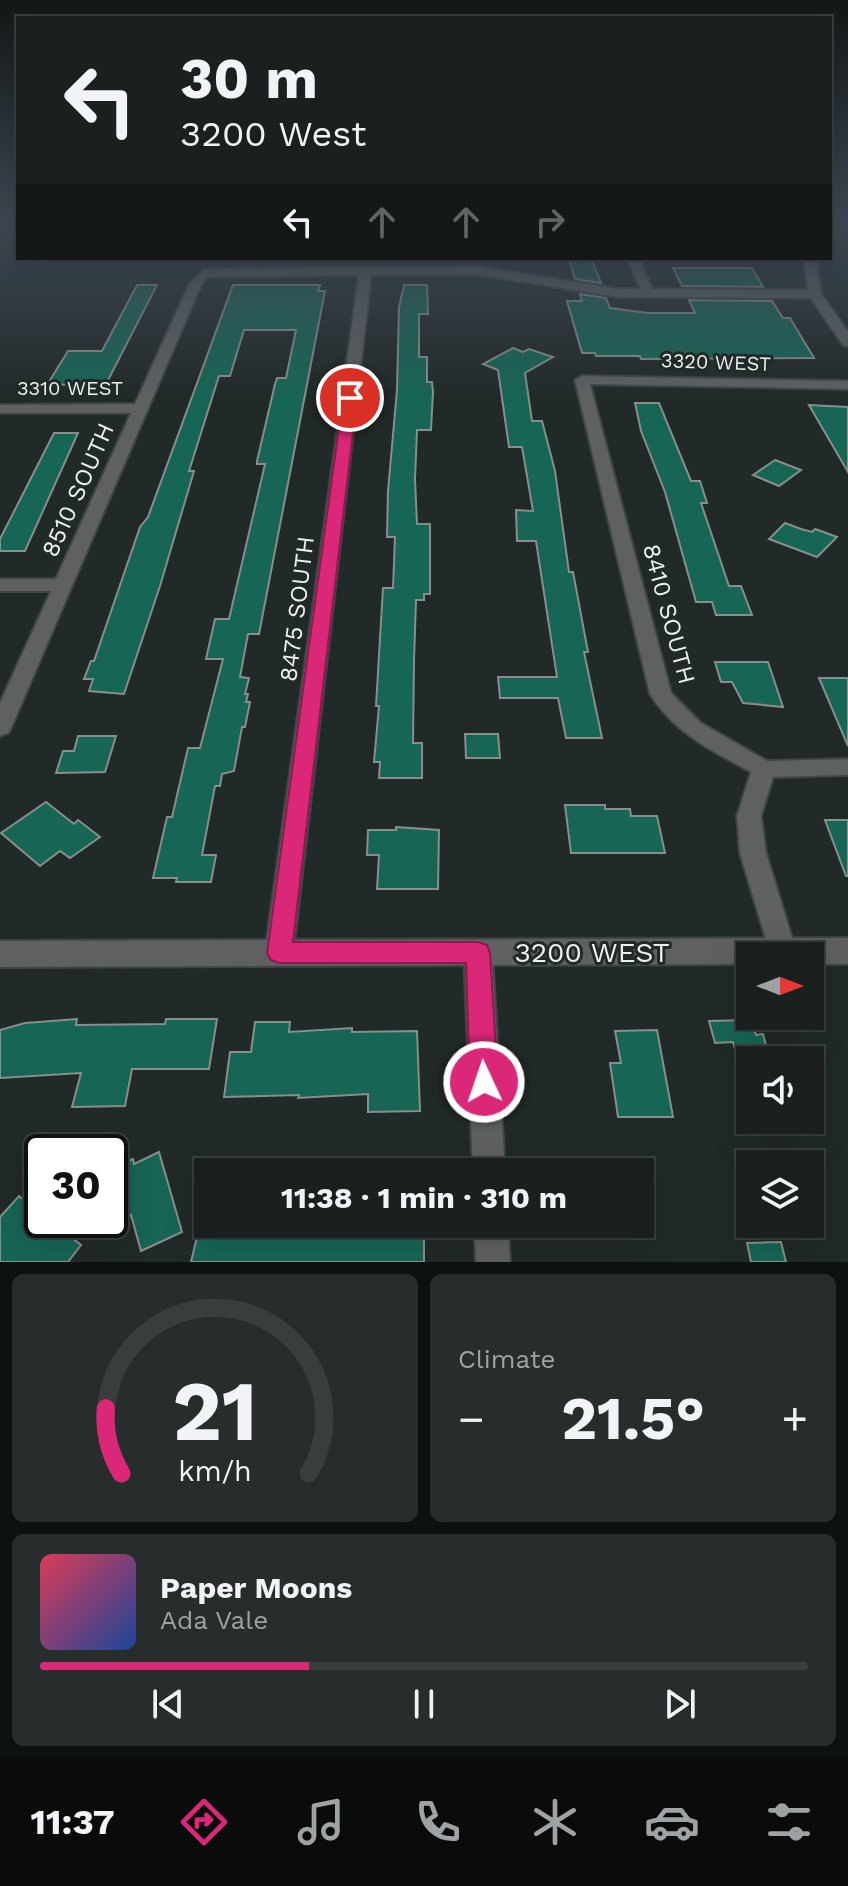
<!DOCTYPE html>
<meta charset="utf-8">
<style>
body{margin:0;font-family:"Work Sans",sans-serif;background:#272c2c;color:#f1f3f6;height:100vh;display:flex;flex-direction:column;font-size:30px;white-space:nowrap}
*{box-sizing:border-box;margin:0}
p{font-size:26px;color:#9fa2a4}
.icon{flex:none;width:44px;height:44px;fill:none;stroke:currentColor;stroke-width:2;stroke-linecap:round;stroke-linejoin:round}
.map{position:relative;height:1262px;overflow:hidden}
.panel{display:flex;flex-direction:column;gap:12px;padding:12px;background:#0e1111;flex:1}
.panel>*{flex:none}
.top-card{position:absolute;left:16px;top:16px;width:816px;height:244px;border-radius:0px;box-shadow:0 8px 32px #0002,0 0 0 2px #383d3d;background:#1a1f1f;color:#f1f3f6;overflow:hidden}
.needle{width:52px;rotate:90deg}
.buttons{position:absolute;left:736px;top:942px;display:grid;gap:16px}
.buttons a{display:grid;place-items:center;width:88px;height:88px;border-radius:0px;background:#1a1f1f;box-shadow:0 8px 32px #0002,0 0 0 2px #383d3d;font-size:40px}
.speed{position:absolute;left:24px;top:1134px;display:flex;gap:16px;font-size:40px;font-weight:700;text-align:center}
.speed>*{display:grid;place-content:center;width:104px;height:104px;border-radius:50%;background:#1a1f1f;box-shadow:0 8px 32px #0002,0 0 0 2px #383d3d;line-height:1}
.speed .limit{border:4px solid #111;border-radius:12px;background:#fff;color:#111}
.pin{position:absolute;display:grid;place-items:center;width:68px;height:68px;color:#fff;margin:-34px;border:4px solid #fff;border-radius:50%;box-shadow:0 2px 8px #0007}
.me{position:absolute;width:88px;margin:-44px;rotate:357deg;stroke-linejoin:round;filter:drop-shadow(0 0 6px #0008)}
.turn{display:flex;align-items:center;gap:28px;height:168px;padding:0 32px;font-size:36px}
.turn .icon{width:104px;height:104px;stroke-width:2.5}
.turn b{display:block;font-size:56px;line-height:68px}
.lanes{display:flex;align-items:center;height:76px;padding:0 32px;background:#0003;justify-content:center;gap:40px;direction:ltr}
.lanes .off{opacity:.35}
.big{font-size:60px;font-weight:700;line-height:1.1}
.panel .widget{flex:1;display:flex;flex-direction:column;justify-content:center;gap:12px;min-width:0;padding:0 28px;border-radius:12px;background:#272c2c}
.panel .dial{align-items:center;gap:0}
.dial svg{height:208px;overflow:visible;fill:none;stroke:#383d3d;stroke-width:7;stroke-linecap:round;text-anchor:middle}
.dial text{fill:#f1f3f6;stroke:none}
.song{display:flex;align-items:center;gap:24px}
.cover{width:96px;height:96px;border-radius:12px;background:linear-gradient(135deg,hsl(350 70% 55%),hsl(220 70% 35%))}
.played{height:8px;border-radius:4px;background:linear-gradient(90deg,#db2777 35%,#383d3d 35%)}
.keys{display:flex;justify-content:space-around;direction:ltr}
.heat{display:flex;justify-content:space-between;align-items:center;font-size:44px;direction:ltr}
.panel .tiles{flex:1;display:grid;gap:12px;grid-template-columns:1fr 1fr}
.widget:last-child{grid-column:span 2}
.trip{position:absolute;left:194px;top:1158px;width:460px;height:80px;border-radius:0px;background:#1a1f1f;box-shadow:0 8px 32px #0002,0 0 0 2px #383d3d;font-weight:700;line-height:80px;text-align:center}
.menu{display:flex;height:128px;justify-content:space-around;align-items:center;background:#0a0c0c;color:#9fa2a4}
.menu .icon{width:56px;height:56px}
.menu .active{color:#db2777}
.menu b{font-size:36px;color:#f1f3f6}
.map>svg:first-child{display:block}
</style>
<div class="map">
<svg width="848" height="1262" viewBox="0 0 848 1262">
<rect width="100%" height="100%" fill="#222929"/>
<g fill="#176555" stroke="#878f8c" stroke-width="2">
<path d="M569 260H592L601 283 575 279Z"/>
<path d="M673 268H752L763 287 682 286Z"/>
<path d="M137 285H157L106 384 47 385 68 351H102Z"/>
<path d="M233 285H320L318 291H325L259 634H248L240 677 249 678 245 694H248L246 702H250L245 727H242L234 771 222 774 220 786H215L202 855H216L211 882H176L177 878H153L167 817H172L188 748H200L223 659H206L215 619H229L265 464H257V461L275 384 277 378H286L296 330H244L230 376H219L189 471H194L160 586 124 694 89 691 93 679H84L91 661H94L140 527 148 517Z"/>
<path d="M404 285H427L428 314H419V357H427V382H432L433 392 431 430H417L415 479 417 524H430V594H424V600H416L414 661 413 743H422V778H379L380 762H374L379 706H376L383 588H393L395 537H387L388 491 397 390 399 307Z"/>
<path d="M580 294 606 298 610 308 648 313H695L689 300 772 301 783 318H790L814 358 641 359 640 356H596L595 353H582L567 301H582Z"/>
<path d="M513 348 523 352 529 349 553 357 525 373 532 421H542L555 471 569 572H573L588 652H584L602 738H566L558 698H500L498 677H557L536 541H517L516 510 533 511 522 447H509L498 370 483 364Z"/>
<path d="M635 403H659L691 481H700L707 503H701L729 586H741L752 615H716L712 602H696L665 492 641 431Z"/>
<path d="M809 405 848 407V472Z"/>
<path d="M54 433H78L25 551H0V539Z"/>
<path d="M775 460 801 470 779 486 753 475Z"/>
<path d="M785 523 801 529 812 532 815 529 837 537 817 557 769 539Z"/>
<path d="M715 662H768L783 707 743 703 732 682H721Z"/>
<path d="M819 678H848V746Z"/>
<path d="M465 734H498L500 758H466Z"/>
<path d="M78 736H116L105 772 56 773 63 751H74Z"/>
<path d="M46 802 74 824 78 820 100 837 70 858 60 851 40 866 1 833Z"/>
<path d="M565 805H605V809H630L631 816H657L665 853H571Z"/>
<path d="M825 820H848V876H846Z"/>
<path d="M396 827 439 830 438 889H377L379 855H367L368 830H396Z"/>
<path d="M77 1019 76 1025 165 1024 166 1019H217L209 1069H132L125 1106 72 1107 81 1073 0 1078V1030L25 1023Z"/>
<path d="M751 1020 756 1035 763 1034 770 1060H738L733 1042 715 1043 709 1021Z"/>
<path d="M255 1022H290L289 1032 352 1028V1032L417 1031 420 1111 368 1112V1094L298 1098 299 1095 224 1097 230 1052H251Z"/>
<path d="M657 1030 673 1117H618L610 1063H621L615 1031Z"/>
<path d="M159 1152 182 1232 141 1251 131 1215 110 1225V1169L133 1159 134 1164Z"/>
<path d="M19 1196 42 1214V1220H49L81 1245 68 1262H0V1217Z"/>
<path d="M200 1224H424V1262H191Z"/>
<path d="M781 1242 786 1262H751L747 1243Z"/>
</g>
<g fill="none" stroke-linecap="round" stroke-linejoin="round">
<defs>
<g id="minor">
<path d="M627 258H639L652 289 808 290 804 258H816L821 294 848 332V346L843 345 811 298 618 297 481 275H371L293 953 289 961 279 965 269 961 265 953 359 275 207 277 201 285 11 728 8 733 0 736V703L51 591H0V579H56L131 413H0V405L135 404 189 285 204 269 481 267 618 289H640Z"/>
<path d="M582 376 848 381V389L590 384 671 693 701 723 767 761 848 759V775L773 777 761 816 766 853 796 951 793 956H771L740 853 737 816 751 772C713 751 674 733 650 694L575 380Z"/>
<path d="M478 941 488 945 492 953 505 1172H473L464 953 468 945Z"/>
<path d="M474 1224H508L510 1262H476Z"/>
</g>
<path id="tertiary" d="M848 938V964H810V956H750V964L0 967V941Z"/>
</defs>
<use href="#minor" stroke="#3e4545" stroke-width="4"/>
<use href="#tertiary" stroke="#3e4545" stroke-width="4"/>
<use href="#minor" fill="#5e6062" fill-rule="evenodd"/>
<use href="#tertiary" fill="#5e6062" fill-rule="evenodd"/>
</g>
<linearGradient id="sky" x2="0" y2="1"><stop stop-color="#131717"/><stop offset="0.56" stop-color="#3e4954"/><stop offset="1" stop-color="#3e4954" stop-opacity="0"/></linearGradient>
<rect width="848" height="398" fill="url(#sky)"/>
<path fill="#db2777" stroke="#8e194d" stroke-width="2" d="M350 394 357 398 293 942H478L487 945 490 953 498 1082 494 1091 484 1095 474 1091 470 1082 466 963H279L271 960 267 953 343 398Z"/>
<g text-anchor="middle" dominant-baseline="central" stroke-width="6" stroke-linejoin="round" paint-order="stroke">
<g font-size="20" fill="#ecf0f1" stroke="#222929">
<text transform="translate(716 362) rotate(2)">3320 WEST</text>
<text x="70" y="388">3310 WEST</text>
</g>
<g font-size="24" fill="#ecf0f1" stroke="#222929">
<text transform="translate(78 490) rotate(-66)">8510 SOUTH</text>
<text transform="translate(297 609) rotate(-83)">8475 SOUTH</text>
<text transform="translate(669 614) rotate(75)">8410 SOUTH</text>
</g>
<g font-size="28" fill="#ecf0f1" stroke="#222929">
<text x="592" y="952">3200 WEST</text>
</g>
</g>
</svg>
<div class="buttons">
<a><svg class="needle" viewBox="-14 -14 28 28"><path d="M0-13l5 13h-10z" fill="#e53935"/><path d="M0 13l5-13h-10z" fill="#9fa2a4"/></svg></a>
<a><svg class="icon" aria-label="sound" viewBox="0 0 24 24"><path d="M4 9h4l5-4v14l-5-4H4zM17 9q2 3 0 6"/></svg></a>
<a><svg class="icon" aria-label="layers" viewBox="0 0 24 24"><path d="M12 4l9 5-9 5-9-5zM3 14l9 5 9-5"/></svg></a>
</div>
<div class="speed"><div class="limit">30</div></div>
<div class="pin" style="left:350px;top:398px;background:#d93025"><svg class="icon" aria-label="arrive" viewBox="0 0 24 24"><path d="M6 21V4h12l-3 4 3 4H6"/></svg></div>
<svg class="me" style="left:484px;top:1082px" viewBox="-20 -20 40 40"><circle r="17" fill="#db2777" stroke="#fff" stroke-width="3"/><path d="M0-11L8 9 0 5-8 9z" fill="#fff"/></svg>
<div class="trip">11:38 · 1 min · 310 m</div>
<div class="top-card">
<div class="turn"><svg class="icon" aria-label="left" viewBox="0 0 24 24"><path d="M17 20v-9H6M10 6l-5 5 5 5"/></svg><div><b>30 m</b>3200 West</div></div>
<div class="lanes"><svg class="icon" aria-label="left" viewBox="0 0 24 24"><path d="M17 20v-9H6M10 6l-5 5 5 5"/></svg><svg class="icon off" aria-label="ahead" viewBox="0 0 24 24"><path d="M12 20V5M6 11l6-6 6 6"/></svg><svg class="icon off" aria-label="ahead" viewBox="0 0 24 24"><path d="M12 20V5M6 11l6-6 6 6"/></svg><svg class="icon off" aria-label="right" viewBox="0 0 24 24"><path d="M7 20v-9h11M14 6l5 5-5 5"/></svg></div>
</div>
</div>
<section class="panel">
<div class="tiles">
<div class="widget dial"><svg viewBox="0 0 100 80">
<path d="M14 69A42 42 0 1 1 86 69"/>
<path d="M14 69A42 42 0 0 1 8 44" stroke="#db2777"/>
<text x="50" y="56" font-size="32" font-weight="700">21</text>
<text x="50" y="72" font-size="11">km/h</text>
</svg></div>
<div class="widget"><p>Climate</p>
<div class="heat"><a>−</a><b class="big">21.5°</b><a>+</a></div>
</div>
<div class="widget">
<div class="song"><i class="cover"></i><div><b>Paper Moons</b><p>Ada Vale</p></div></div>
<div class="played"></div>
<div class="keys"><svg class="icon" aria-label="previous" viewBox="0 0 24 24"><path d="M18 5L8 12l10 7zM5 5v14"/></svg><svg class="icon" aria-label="pause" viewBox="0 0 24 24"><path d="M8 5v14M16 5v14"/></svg><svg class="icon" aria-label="next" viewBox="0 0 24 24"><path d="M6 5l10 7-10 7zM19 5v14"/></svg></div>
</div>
</div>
</section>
<nav class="menu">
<b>11:37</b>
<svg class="icon active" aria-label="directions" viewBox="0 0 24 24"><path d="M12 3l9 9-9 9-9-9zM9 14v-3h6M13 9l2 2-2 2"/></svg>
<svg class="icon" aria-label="music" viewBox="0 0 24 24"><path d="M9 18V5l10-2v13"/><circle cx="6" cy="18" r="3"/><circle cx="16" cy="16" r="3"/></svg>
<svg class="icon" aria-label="phone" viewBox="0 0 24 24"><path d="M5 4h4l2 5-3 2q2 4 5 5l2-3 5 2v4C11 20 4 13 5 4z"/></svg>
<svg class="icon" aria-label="climate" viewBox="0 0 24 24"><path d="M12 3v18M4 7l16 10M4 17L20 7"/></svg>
<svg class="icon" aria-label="car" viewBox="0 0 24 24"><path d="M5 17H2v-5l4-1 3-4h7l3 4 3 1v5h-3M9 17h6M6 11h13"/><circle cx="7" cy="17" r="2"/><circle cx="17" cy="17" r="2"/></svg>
<svg class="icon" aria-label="filters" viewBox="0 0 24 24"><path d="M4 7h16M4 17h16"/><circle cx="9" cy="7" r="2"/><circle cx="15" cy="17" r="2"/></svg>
</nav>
